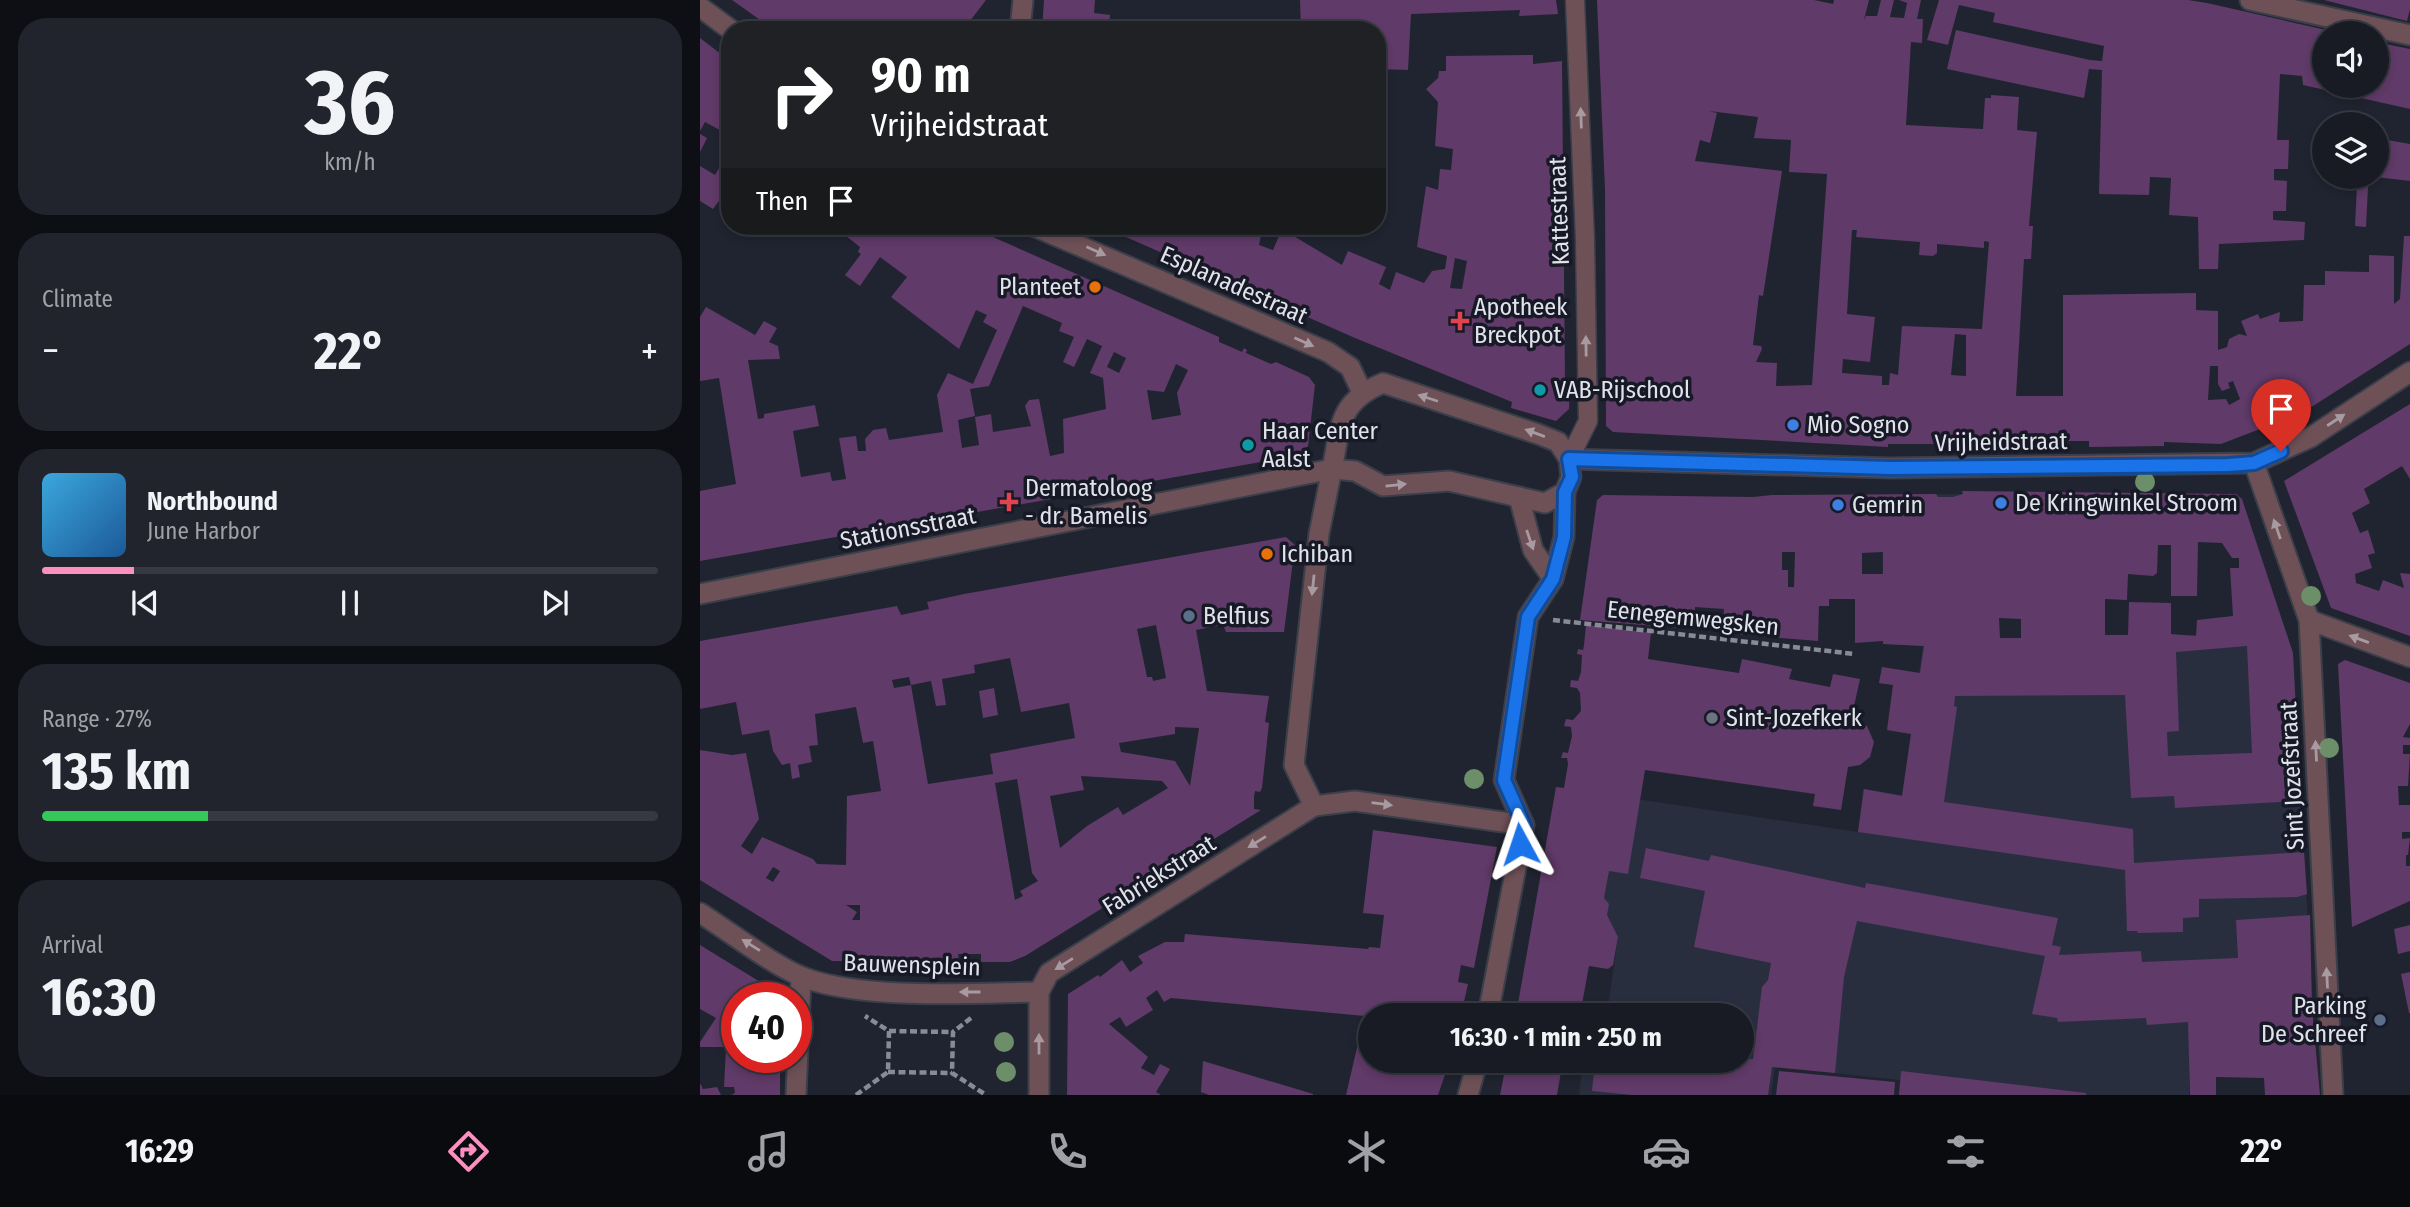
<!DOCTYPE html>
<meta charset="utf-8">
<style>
body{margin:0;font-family:"Fira Sans Condensed",sans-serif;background:#21242c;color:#f1f3f6;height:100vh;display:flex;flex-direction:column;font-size:26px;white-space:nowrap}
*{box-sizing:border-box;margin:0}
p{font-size:23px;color:#9fa1a6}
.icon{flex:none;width:38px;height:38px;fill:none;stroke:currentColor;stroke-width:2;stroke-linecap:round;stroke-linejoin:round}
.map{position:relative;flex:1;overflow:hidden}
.sheet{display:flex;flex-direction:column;gap:18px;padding:18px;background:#0d0f14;width:700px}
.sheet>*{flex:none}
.hud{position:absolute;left:21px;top:21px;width:665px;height:214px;border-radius:28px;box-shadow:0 4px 10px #0003,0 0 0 2px #363941;background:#202124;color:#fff;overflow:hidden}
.buttons{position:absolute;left:1612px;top:21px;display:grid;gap:14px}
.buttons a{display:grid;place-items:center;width:77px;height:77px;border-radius:50%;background:#181b24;box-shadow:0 4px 10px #0003,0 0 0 2px #363941;font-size:35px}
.speed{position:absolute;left:21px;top:982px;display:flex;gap:14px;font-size:35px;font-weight:700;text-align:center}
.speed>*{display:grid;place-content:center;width:91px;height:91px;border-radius:50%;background:#181b24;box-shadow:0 4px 10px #0003,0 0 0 2px #363941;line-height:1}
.speed .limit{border:10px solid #d22;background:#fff;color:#111}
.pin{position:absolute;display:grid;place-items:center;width:60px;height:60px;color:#fff;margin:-72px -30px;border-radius:50% 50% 50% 0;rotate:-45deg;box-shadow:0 0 7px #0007}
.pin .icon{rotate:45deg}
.me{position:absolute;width:77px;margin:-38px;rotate:355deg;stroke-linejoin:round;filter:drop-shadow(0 0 5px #0008)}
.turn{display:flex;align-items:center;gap:24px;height:147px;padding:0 35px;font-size:32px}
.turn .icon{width:91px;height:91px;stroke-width:2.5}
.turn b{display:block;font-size:49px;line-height:60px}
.then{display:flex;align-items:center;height:66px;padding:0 35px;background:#0003;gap:14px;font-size:26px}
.big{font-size:52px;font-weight:700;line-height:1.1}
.sheet .tile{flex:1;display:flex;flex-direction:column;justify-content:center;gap:10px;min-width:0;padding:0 24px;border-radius:28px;background:#21242c}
.sheet .dial{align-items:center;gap:0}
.dial b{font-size:91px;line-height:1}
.song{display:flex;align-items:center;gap:21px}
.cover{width:84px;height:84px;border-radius:10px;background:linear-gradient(135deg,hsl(200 70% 55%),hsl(210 70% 35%))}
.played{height:7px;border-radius:4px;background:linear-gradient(90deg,#fd8ec0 15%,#363941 15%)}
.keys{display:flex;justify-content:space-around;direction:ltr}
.heat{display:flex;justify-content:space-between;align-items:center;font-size:38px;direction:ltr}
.charge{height:10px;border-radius:5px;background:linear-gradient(90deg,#34c759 27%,#363941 0)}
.trip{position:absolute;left:658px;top:1003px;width:396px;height:70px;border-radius:35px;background:#181b24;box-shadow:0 4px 10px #0003,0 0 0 2px #363941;font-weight:700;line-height:70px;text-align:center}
.tabs{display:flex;height:112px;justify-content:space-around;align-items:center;background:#0a0b0e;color:#9fa1a6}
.tabs .icon{width:49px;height:49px}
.tabs .on{color:#fd8ec0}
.tabs b{font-size:32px;color:#f1f3f6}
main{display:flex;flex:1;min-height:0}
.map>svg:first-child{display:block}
</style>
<main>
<section class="sheet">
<div class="tile dial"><b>36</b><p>km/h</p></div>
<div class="tile"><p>Climate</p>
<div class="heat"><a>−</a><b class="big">22°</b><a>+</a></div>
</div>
<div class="tile">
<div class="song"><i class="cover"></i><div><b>Northbound</b><p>June Harbor</p></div></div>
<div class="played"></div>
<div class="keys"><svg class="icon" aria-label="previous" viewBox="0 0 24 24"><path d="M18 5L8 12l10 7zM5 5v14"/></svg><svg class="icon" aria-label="pause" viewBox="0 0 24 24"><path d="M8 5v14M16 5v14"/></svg><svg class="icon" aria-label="next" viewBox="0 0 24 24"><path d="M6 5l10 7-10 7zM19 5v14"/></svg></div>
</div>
<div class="tile"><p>Range · 27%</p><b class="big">135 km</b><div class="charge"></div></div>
<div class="tile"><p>Arrival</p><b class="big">16:30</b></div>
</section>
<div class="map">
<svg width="1710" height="1095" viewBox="0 0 1710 1095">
<rect width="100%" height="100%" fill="#202430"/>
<path fill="#292e3f" d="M1263 494V639L1496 635 1584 626 1593 653 1613 1015 1489 1022V1095H1199L1200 1080 1075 1067 1071 1095H879L883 1061 1041 1060V1015H907L918 937 845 859 856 787 1158 832 1163 789 1202 795 1211 734 1187 730 1193 685 1179 683 1182 667 1219 673 1223 646 1183 644 1182 495Z"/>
<g fill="#603a68" fill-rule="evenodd">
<path d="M32 0H286L263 30H74Z"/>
<path d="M344 0H395L394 13 410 15 409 30H342Z"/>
<path d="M600 0H856L858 14 819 16 820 10 711 14 708 70 677 69V30H601Z"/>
<path d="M897 0H1114L1133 4 1134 0H1169L1164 20 1166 16H1177L1181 0H1194L1190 17 1204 18 1207 3 1199 0H1221L1217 19H1223L1222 43 1211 42 1206 125 1283 129 1285 98H1291V95L1319 97 1317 130 1337 132 1329 226H1333L1331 259H1324L1316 396H1363V295L1496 293V310L1518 311V350L1527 347 1529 339 1539 334 1547 336 1541 321 1558 314 1560 319 1580 312 1579 322 1603 321 1604 285H1625V271L1669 272V255L1694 256V304L1700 299 1704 236H1710V344L1602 413 1521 444 1464 442V446L1389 447V441H1316V444H1188V447L913 432 906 426 905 190ZM1009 111 1058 117 1054 138 1091 140 1089 172 1127 174 1112 385 1076 386 1077 363 1056 362 1062 349 1061 346 1053 345 1059 295 1063 296 1082 171 995 161 1000 140 1010 143 1017 113ZM1152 230H1157L1156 237 1220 242 1219 255 1233 256 1237 253V244L1284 248V241L1289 242 1282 329 1202 326 1198 375 1190 373 1189 385H1182V376L1142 373 1143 359 1170 362 1175 317 1147 314ZM1255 334 1266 335V376L1251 375ZM1510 366H1518V384L1522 391 1530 388 1528 383 1533 381 1540 399 1529 405 1526 399 1508 400Z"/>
<path d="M1239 0H1488L1507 3 1635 32 1624 33V86H1676V42L1710 49V109L1603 85 1602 76 1580 74 1577 140H1589L1588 169H1574V180L1587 181 1586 211H1573V220L1605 222 1604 240 1519 244 1518 269H1499L1498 217 1469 215 1471 178 1450 177 1449 195 1399 194 1402 70 1389 69 1384 98 1247 69 1256 30 1390 60 1402 61 1404 46 1293 22 1295 13 1259 5 1248 45 1227 40Z"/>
<path d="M1624 0H1710V9L1707 21Z"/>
<path d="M0 38 30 61V180L25 189 27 190 13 209 0 201V166L15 175 29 151 19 146 27 134 5 122 0 131Z"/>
<path d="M833 55V64L862 61 865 379H870L869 409 856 421 811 408 812 402 655 338 401 226H563L559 245 573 250 579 236 587 232 642 265 648 251 686 267 679 284 690 290 696 272 724 283 732 271 745 269 747 256 717 247 726 186 738 190 740 169 751 170 753 149 735 146 738 102 726 89 738 78 739 71H746V56ZM755 258 767 261 762 289 750 288Z"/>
<path d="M0 134 7 138 0 152Z"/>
<path d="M1676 138 1710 144V181L1676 177Z"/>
<path d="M1657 186 1668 187 1666 227 1655 226Z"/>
<path d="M115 226H268L519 337V342L524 344 542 352 544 348 547 350 546 353 571 364 576 362 609 377 615 385 608 446 600 455 0 561V491L36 484 19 378 0 381V317L6 307 55 335 64 321 77 328 69 342 78 346 80 359 48 360 58 419 64 418V414L115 405 119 426 93 431 101 477 130 472 132 481 146 479 139 438 156 436 158 451H166L165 439 173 430 186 428 189 440 243 432 237 395 248 373 273 384 297 330 283 322 287 315 276 310 259 349 191 297 207 277 180 257 160 286 145 275 161 254 158 252 160 247 136 228 129 237ZM323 306 362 323 359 331 374 337 363 362 374 367 387 339 402 346 390 373 403 378 406 409 363 419 364 453 350 456 339 399 329 400 325 406 331 426 293 432 291 414 275 417 279 445 262 448 258 420 275 416 270 389 289 386ZM414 352 426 358 419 373 407 367ZM476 364 488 370 477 393 481 415 452 420 447 390 464 392Z"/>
<path d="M1710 404V479L1702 466 1664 489 1670 503 1652 513 1660 533 1668 530 1675 553 1668 555 1672 568 1655 574 1656 583 1679 591 1683 580 1704 588 1700 573 1710 574V636L1631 608 1584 481Z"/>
<path d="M1262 491 1536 494 1542 499 1593 653 1600 790 1599 801 1475 808 1474 796 1431 798 1425 695 1255 696 1254 706 1257 707 1244 802 1433 829 1434 863 1604 852 1607 894 1597 897 1499 899V917L1483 918V932L1437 933 1438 931H1427L1425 870 1158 832 1164 789 1202 796 1211 734 1187 730 1193 685 1179 683 1182 667 1220 673 1224 646 1183 644V641L1155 643V599H1129V606H1119L1118 641 1023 633 1024 609 995 607 994 629 880 620 897 500 903 495 1053 497 1072 495 1236 494 1238 497H1253L1263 494ZM1498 542 1522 543 1532 558H1539V568H1530L1533 616 1497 620 1496 636 1471 634V603L1429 602 1428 635H1405V599L1427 600 1428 574 1453 576 1457 573 1458 545H1471V596H1497ZM1082 552H1095L1094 587H1088V570H1082ZM1183 552V574H1162V553ZM1299 618 1321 619V638H1300ZM1547 646 1552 753 1468 756 1467 732 1479 731 1476 652Z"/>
<path d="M586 537 595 545 584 632H526L523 625 496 630 507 691 569 696 565 722 569 723 562 788 560 792 555 791 554 797V809L561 810 325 956 310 962H281V954H258L259 962 132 961 0 880V750L32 755 46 753 59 819 41 846 52 854 62 837 113 859 117 864 146 865 147 796 181 791 173 741 163 743 156 707 115 714 118 745 109 746 112 762 98 765 100 777 92 779 90 763 82 765 73 751 69 730 42 735 36 702 0 709V641L197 606 201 615 229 609 227 602 264 594ZM456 625 466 678 453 681 452 677H447L437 629ZM310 658 321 712 369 703 375 738 290 754 293 774 228 784 211 685 194 688 192 680 209 677 211 685 231 681 236 706 246 705 242 679 275 673 274 665ZM475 727 499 728 490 786 475 761 421 752 419 743 475 734ZM381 776 462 781 468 788 423 815 418 807 387 826 360 848 350 796 384 790ZM317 779 332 873 338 881 320 891 323 896 315 900 295 783ZM73 867 80 871 73 882 66 878ZM146 905H160V920H152L157 912Z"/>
<path d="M886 625 951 633 948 659 1039 673 1042 659 1092 669 1089 679 1130 687 1133 674 1160 679 1151 720 1167 726 1174 742 1170 757 1160 765 1148 767 1141 810 1113 806 1115 794 945 770 928 874 909 871 904 898 909 904 907 915 918 937 913 965 908 969 889 966 880 1015H816L856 787 864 788 868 764 867 758H861L863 752 868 753 872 736 871 727 864 726 866 719 873 720 881 711 880 693 877 688 870 687 871 680 878 681 881 672 882 655 877 654 878 649 883 650 884 645Z"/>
<path d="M1645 660 1710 683V724L1703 737 1710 738V745H1703V754H1710L1708 786H1698L1699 805H1710V832H1702V839L1710 838 1708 855H1706V866H1710V901L1652 927 1638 664Z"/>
<path d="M294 688 298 715 283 718 279 691Z"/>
<path d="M673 830 797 847 774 968 761 965 758 982 768 984 761 1015H670V1060H750L738 1095H646L659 1039H663L665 1016 471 998 464 1002 457 990 446 998 453 1010 426 1027 420 1017 409 1024 448 1057 441 1068 454 1075 460 1064 470 1069 456 1092 461 1095H367L368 994 398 975 400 977 422 960 430 972 443 963 438 956 465 942H484L485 934 668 949 669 947 680 948 684 915 663 913Z"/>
<path d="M946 848 1009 861 1011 855 1165 888 1166 883 1358 918 1352 945 1361 947 1359 955 1441 951 1442 962 1538 958 1536 920 1610 915 1612 1008 1620 1095H1565L1564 1078 1516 1077V1095H1490L1488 1022 1447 1025 1446 1018 1358 1022 1357 1018 1332 1014 1345 956 1157 921 1144 977 1135 1073 1072 1067 1068 1095H932L892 1091 895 1060 1053 1059 1062 987 1068 980 1071 963 994 947 1005 891 940 878Z"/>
<path d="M1710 925V951L1698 954 1694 929Z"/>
<path d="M0 945 80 994 79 998H37V1028L29 1029V1034H23V1047H0V1042L16 1018 0 1009Z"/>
<path d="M1710 972V1013H1709L1701 974Z"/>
<path d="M26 1048H37V1057H80V1095H31L35 1093 34 1087H24Z"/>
<path d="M807 1060H863L857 1095H800Z"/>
<path d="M503 1061 613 1094V1095H509L501 1092Z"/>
<path d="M1079 1071 1195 1082 1194 1095H1076Z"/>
<path d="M1201 1071 1386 1093V1095H1199Z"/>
<path d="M0 1083 3 1089 17 1087 21 1095H0Z"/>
</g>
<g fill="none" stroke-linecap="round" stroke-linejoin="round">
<defs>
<path id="pedestrian" d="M869 459 888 421 885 240 875 0"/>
<g id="minor">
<path d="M1550 0 1710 35"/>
<path d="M320 30 323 0"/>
<path d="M1554 463 1609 620 1633 1095"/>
<path d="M0 594 632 469 619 534 594 765 614 806"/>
<path d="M1609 620 1710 657"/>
<path d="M0 913C29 931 75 967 105 978 166 1000 272 993 339 992"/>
<path d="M96 1095 101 977"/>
<path d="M339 1095V992L349 973 614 806 655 801 824 825"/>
</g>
<g id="tertiary">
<path d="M0 7 31 30"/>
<path d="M333 226 628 352 650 367 662 392"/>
<path d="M869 459 1190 468 1554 463 1611 437 1710 372"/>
<path d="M819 497 833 550 853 579"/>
<path d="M788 1015 824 825 804 780 828 617 853 579 864 537 865 492 871 477 869 459 858 442 838 434 683 383C638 402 641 426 632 469L655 471 683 486 749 481 845 503 865 492"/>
<path d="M768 1095 778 1060"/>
</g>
</defs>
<use href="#pedestrian" stroke="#3b3f4a" stroke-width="21"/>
<use href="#minor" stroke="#3b3f4a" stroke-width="23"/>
<use href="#tertiary" stroke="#3b3f4a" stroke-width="23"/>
<g stroke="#888b95" stroke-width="4.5" stroke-dasharray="7 3.5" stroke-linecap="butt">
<path d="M853 620 1155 654"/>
<path d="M271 1018 253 1032 252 1073 286 1095"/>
<path d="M189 1031 253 1032"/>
<path d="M188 1072 252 1073"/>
<path d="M156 1095 188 1072 189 1031 165 1016"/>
</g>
<use href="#pedestrian" stroke="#6e5157" stroke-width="18"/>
<use href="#minor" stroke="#6e5157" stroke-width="19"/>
<use href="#tertiary" stroke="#6e5157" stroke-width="19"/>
</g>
<g fill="#6c8e69">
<circle cx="1445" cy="482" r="10"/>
<circle cx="1611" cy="596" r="10"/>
<circle cx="1629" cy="748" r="10"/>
<circle cx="774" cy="779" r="10"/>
<circle cx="304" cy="1042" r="10"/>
<circle cx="306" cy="1072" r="10"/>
</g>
<defs><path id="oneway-solid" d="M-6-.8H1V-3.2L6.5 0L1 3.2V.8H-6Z" transform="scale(1.75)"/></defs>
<g fill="#a89aa1">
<use href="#oneway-solid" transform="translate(881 118) rotate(-92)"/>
<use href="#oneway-solid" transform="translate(396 251) rotate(24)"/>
<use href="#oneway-solid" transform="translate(604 342) rotate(24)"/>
<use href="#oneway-solid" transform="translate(886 346) rotate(-91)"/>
<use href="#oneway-solid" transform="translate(728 398) rotate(-162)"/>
<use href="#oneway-solid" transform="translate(1636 420) rotate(-33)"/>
<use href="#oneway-solid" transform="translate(835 433) rotate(-160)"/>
<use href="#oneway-solid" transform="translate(696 485) rotate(-6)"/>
<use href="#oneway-solid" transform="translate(1577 529) rotate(-109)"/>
<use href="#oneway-solid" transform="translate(830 540) rotate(71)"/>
<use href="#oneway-solid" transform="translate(613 585) rotate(96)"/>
<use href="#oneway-solid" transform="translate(1659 639) rotate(-160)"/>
<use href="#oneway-solid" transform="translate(1616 751) rotate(-93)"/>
<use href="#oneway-solid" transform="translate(682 804) rotate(7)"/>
<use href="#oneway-solid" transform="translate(557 842) rotate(148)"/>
<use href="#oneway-solid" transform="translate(51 945) rotate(-148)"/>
<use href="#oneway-solid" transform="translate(364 964) rotate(148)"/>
<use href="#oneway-solid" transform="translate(1627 978) rotate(-93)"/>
<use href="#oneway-solid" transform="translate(270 992) rotate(-180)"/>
<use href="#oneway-solid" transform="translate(339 1044) rotate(-90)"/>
</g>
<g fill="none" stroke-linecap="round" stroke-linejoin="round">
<defs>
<path id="route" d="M820 844 824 825 804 780 828 617 853 579 864 537 865 492 872 477 869 459 1190 468 1528 465 1554 463 1581 451"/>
</defs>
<use href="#route" stroke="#114b97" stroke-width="18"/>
<use href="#route" stroke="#1a73e8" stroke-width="12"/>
</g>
<g fill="#e8710a" stroke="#171a26" stroke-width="2.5">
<circle cx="395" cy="287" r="7"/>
<circle cx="567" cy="554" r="7"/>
</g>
<g fill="#e0444e" stroke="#171a26" stroke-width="2.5">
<path d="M756.5 310.5h7v7h7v7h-7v7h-7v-7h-7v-7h7z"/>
<path d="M305.5 491.5h7v7h7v7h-7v7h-7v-7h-7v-7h7z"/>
</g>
<g fill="#0f9aa8" stroke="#171a26" stroke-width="2.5">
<circle cx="840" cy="390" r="7"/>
<circle cx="548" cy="445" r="7"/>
</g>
<g fill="#3f7fe0" stroke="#171a26" stroke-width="2.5">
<circle cx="1093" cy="425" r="7"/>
<circle cx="1301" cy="503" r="7"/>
<circle cx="1138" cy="505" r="7"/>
</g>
<g fill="#5c6f8a" stroke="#171a26" stroke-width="2.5">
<circle cx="489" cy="616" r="7"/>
<circle cx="1680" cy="1020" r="7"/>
</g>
<circle fill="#6b7280" stroke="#171a26" stroke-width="2.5" cx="1012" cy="718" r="7"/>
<g text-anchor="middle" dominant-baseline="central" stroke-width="7" stroke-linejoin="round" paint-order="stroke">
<g font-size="24" fill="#e1e3eb" stroke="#171a26">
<text transform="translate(859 211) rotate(-92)">Kattestraat</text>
<text transform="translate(534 285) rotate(24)">Esplanadestraat</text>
<text transform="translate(1301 442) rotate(-1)">Vrijheidstraat</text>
<text transform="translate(208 528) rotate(-11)">Stationsstraat</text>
<text transform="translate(993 618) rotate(6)">Eenegemwegsken</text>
<text transform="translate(1592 776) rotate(-93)">Sint Jozefstraat</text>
<text transform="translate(459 875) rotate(-32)">Fabriekstraat</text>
<text transform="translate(212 965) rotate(2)">Bauwensplein</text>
</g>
<g font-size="24" fill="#e1e3eb" stroke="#171a26" text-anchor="start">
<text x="381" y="287" text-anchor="end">Planteet</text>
<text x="774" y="307">Apotheek<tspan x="774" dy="28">Breckpot</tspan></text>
<text x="854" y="390">VAB-Rijschool</text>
<text x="1107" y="425">Mio Sogno</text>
<text x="562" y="431">Haar Center<tspan x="562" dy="28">Aalst</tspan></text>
<text x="325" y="488">Dermatoloog<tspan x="325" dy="28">- dr. Bamelis</tspan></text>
<text x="1315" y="503">De Kringwinkel Stroom</text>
<text x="1152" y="505">Gemrin</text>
<text x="581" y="554">Ichiban</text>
<text x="503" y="616">Belfius</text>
<text x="1026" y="718">Sint-Jozefkerk</text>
<text x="1666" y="1006" text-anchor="end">Parking<tspan x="1666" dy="28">De Schreef</tspan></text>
</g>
</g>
</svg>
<div class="buttons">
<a><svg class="icon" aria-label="sound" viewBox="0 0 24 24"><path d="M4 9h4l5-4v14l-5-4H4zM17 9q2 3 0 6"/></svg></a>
<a><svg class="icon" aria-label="layers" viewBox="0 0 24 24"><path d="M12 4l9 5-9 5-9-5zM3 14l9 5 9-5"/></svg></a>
</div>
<div class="speed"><div class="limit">40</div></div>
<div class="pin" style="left:1581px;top:451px;background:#d93025"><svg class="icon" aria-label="arrive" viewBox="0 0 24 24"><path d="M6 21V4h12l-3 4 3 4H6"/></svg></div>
<svg class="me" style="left:820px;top:844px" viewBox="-20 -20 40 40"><path d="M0-17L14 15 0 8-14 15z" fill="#1a73e8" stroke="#fff" stroke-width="4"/></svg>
<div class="trip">16:30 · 1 min · 250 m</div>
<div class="hud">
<div class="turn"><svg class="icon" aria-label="right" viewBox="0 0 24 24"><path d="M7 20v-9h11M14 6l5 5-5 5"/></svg><div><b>90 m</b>Vrijheidstraat</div></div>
<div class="then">Then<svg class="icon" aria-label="arrive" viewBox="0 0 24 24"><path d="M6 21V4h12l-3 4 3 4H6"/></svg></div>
</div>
</div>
</main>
<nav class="tabs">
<b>16:29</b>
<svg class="icon on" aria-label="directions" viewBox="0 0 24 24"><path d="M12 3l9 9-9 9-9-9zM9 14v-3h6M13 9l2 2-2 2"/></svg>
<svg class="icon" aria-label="music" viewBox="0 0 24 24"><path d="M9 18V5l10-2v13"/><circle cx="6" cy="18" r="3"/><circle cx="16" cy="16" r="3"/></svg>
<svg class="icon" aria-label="phone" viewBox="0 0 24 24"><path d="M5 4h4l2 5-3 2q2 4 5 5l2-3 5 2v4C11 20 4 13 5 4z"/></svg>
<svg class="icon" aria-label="climate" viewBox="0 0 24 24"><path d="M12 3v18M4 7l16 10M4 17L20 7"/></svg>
<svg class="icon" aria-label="car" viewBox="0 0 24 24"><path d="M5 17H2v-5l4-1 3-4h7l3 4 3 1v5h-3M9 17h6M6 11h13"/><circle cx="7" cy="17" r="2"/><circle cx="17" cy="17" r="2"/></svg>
<svg class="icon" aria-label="filters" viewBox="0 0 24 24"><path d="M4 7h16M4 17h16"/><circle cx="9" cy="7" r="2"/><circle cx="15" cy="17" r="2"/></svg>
<b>22°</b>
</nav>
